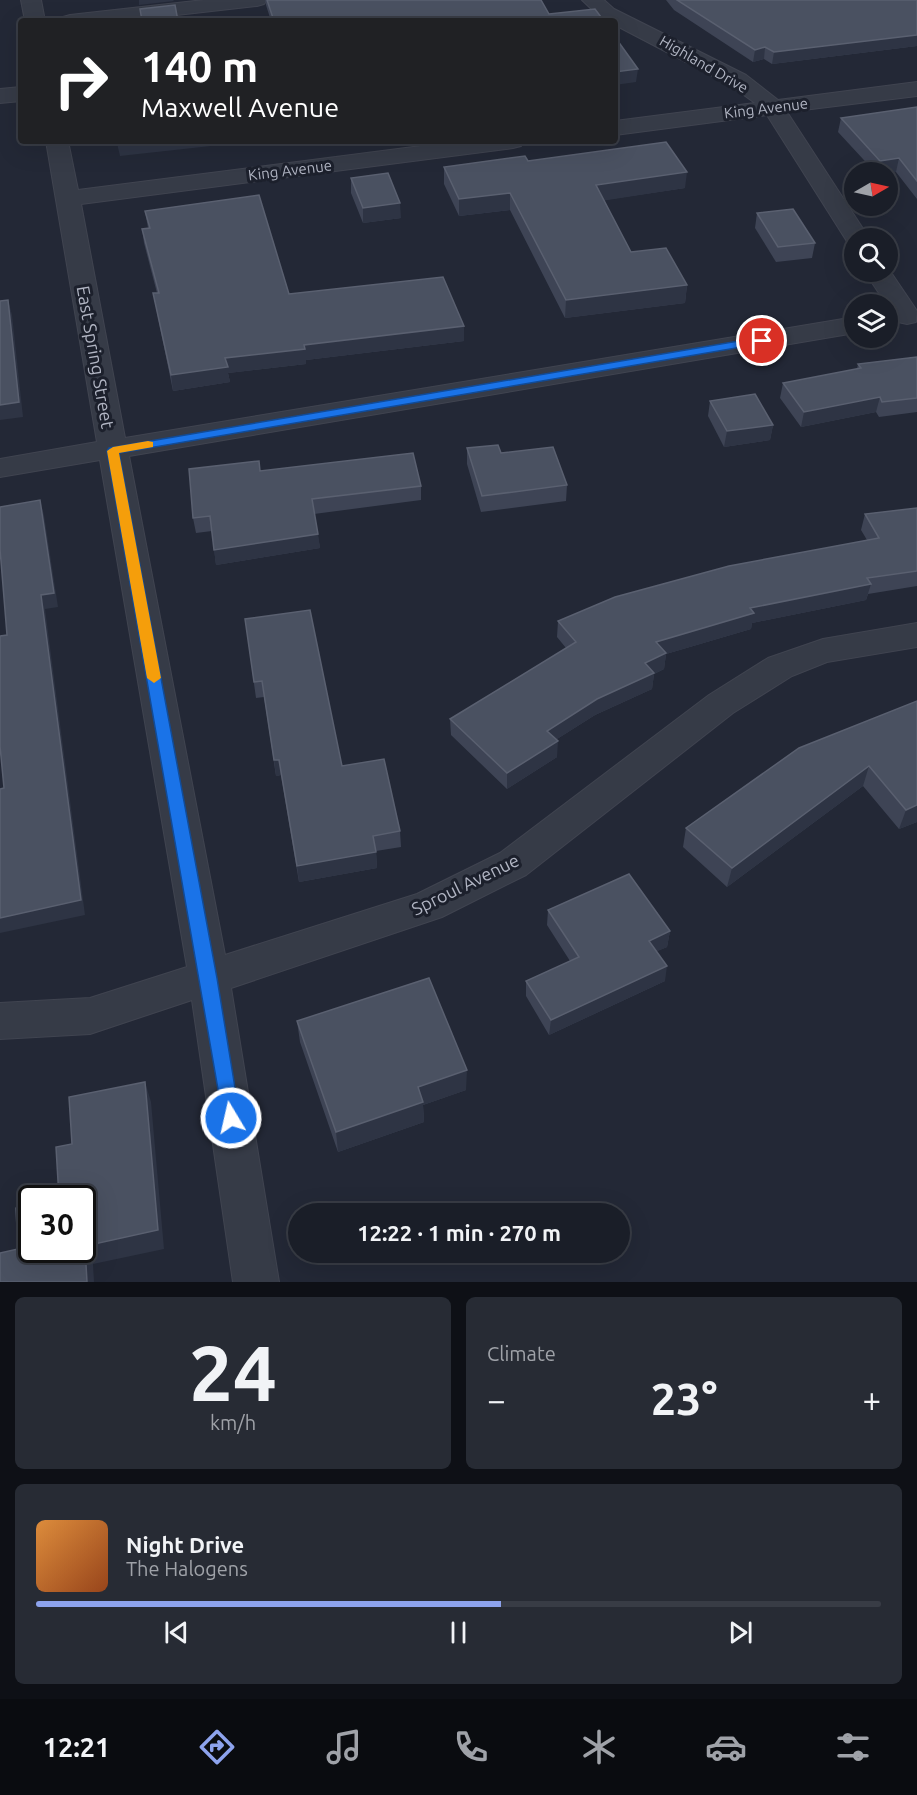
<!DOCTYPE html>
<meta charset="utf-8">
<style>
body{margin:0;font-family:Ubuntu,sans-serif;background:#272b34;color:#f1f3f6;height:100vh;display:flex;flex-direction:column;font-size:22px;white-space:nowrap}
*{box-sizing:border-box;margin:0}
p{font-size:20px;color:#9fa2a8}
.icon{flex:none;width:33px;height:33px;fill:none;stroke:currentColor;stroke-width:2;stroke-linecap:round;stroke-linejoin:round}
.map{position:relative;height:1282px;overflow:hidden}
.drawer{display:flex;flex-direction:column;gap:15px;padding:15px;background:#0e1016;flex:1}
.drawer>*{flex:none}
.banner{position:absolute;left:18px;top:18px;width:600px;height:126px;border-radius:6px;box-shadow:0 6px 24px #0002,0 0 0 2px #383c45;background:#202124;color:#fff;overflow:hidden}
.needle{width:39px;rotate:81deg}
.fabs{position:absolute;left:844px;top:162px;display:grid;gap:12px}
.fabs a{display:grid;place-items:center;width:54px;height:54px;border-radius:50%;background:#1a1e28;box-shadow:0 6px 24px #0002,0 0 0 2px #383c45;font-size:30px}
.speed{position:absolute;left:18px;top:1185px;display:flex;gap:12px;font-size:30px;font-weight:700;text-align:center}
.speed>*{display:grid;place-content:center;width:78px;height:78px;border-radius:50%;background:#1a1e28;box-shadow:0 6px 24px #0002,0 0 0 2px #383c45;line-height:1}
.speed .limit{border:3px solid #111;border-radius:9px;background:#fff;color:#111}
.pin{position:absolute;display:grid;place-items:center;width:51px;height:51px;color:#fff;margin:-26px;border:3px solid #fff;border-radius:50%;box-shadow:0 2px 6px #0007}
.me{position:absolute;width:66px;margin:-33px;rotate:351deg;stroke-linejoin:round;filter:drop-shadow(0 0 4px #0008)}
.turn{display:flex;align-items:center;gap:21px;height:126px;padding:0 24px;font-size:27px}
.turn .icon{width:78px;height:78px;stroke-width:2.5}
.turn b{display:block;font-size:42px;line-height:51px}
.big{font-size:45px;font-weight:700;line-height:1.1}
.drawer .tile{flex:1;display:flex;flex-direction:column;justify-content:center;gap:9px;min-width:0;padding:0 21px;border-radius:9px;background:#272b34}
.drawer .dial{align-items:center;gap:0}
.dial b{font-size:78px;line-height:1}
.song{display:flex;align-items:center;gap:18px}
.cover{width:72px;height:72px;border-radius:9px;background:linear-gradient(135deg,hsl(30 70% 55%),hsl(20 70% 35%))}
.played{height:6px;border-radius:3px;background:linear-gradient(90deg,#8da3ed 55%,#383c45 55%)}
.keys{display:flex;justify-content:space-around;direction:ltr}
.heat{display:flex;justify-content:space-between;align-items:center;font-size:33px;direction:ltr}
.drawer .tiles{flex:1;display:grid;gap:15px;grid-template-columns:1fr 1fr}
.tile:last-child{grid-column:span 2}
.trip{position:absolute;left:288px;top:1203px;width:342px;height:60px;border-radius:30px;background:#1a1e28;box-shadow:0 6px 24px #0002,0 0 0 2px #383c45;font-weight:700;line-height:60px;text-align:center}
.tabs{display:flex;height:96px;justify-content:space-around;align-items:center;background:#0a0c10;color:#9fa2a8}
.tabs .icon{width:42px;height:42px}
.tabs .current{color:#8da3ed}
.tabs b{font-size:27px;color:#f1f3f6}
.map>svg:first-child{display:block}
</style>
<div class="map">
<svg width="917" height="1282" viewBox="0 0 917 1282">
<rect width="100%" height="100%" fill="#232836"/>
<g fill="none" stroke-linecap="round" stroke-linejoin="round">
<defs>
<g id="minor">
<path d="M21 0H41L45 21H25Z"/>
<path d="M204 0H267L264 4 257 6 124 21H60L63 17 70 15Z"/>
<path d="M582 0H604L614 9 746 75 778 100 917 82V96L787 112 869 238H855V245L848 243 767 115 615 135V121L755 103 730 85 615 25V21L600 17Z"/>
<path d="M21 87V101L0 103V89Z"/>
<path d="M46 141H68L78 190 460 141H524L521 146 513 148 81 204 125 438 855 317V333L129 456 225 955 417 894 500 853 709 695 768 658 823 639 917 623V647L827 662 792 676 733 713 526 875 442 917 231 988 279 1282H233L192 1000 90 1034 0 1039V1003L90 998 187 967 100 460 0 477V459L97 442Z"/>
<path d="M888 268 917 311 916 322 907 324 898 322 865 272H888Z"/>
</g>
</defs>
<use href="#minor" stroke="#404450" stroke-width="2"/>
<use href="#minor" fill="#363b47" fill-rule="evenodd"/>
</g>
<g fill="#3e4455">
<path d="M265 0H541L549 14 604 21H271L266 5Z"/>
<path d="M666 0H917V46L772 64 764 59 753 62 674 10Z"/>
<path d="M917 107V199L896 172 888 173 875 172 838 132 841 118Z"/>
<path d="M528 161 685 188 604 200 631 252 687 285 685 303 565 318 510 210 459 216 444 184V167Z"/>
<path d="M351 178 401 218 363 223 351 193Z"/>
<path d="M145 211 289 294 464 326V341L306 360V364L228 373 230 382 173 391 153 293H157L144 243 142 229 148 228Z"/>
<path d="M757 213 815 243 812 258 776 262 755 228Z"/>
<path d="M917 357V412L879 417 876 412 801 427 780 398 783 383 857 369 858 364Z"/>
<path d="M710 401 773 425 770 440 724 447 708 416Z"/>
<path d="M467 448 501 453 567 485 566 501 481 512 467 464Z"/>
<path d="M260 471 421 486V500L314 514 320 548 216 565 212 531 196 533 193 518Z"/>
<path d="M917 508V586L868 594 866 600 752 623 751 629 666 654 664 669 654 674 652 689 595 715 557 739V757L507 789 451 735 450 719 566 648 557 637 558 621 867 540 861 530 865 514Z"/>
<path d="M245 619 342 766 400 831 401 847 376 851 377 868 299 882 281 775 276 776 264 697 256 698Z"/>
<path d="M917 701V822L899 829 863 786 727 887 683 847 686 828Z"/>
<path d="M548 910 670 931 667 947 657 951 665 981 549 1035 526 996V981L570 961 547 925Z"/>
<path d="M297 1021 466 1090 423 1105 424 1122 338 1152 300 1042Z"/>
</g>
<g fill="#2e3444">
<path d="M139 0H173L174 1 139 5Z"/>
<path d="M917 35V46L772 64 774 52Z"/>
<path d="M765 47 764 59 753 62 755 50Z"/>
<path d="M638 69 636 82 615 85V72Z"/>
<path d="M135 141H229V144L120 156 117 143Z"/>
<path d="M899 158 896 172 888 173 878 172 880 161Z"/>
<path d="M687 172 685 188 595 202 596 185Z"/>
<path d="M510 193V210L459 216V199Z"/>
<path d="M400 203 401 218 363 223V208Z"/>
<path d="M687 285 685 303 565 318 566 300Z"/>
<path d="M8 300 12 315 23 417 0 420V405Z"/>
<path d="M464 326V341L306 360V364L228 373 230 382 173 391 171 375 225 358 304 345Z"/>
<path d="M880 397 876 412 801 427 804 412Z"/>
<path d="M773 425 770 440 724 447 727 431Z"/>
<path d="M40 500 44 515 58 607 45 609 85 915 0 933V918L41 595Z"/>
<path d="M318 534 320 548 216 565 214 550Z"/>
<path d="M871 584 866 600 752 623 751 629 666 654 664 669 654 674 652 689 595 715 546 746 547 731 645 663 656 642 750 608Z"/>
<path d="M558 741 557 757 507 789V773Z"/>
<path d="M274 760H279L281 775 276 776Z"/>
<path d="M869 766 863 786 727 887 732 868Z"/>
<path d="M917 805V822L899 829 906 810Z"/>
<path d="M376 852 377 868 299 882 297 866Z"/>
<path d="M670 931 667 947 646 956 649 941Z"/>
<path d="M667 966 665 981 549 1035 551 1020Z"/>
<path d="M467 1070 466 1090 423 1105 424 1122 338 1152 336 1132 418 1087Z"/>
<path d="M145 1082 151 1102 164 1249 93 1264 94 1282H87L85 1246Z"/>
</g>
<g fill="#4a5161" stroke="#5a6070" stroke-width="1.5">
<path d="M267 0H541L549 14 595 9 604 21H274Z"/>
<path d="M677 0H917V35L774 52 765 47 755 50Z"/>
<path d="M175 5 178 21H142L140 9Z"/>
<path d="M615 37 638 69 615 72Z"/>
<path d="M917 107V181L899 158 880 161 841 118Z"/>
<path d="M117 141H135L117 143Z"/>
<path d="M666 142 687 172 596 185 631 252 666 248 687 285 566 300 510 193 459 199 444 167 525 156 528 161Z"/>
<path d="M388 173 400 203 363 208 351 178Z"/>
<path d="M259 195 289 294 443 277 464 326 304 345 305 349 225 358 228 367 171 375 153 293H159L142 229 150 228 145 211Z"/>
<path d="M793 209 815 243 778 247 757 213Z"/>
<path d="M8 300 19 402 0 405V301Z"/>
<path d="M917 357V398L882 402 880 397 804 412 783 383 861 368 858 364Z"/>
<path d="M755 394 773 425 727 431 710 401Z"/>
<path d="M498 445 501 453 553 447 567 485 482 496 467 448Z"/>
<path d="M413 453 421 486 312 499 318 534 214 550 210 516 193 518 189 469 259 461 260 471Z"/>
<path d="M40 500 54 593 41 595 81 900 0 918V789L4 788 0 746V636L7 635 0 549V507Z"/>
<path d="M917 508V571L867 578 871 584 750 608 754 613 656 642 666 653 645 663 654 673 597 699 547 731 558 741 507 773 450 719 576 642 558 621 615 597 729 566 879 538 865 514Z"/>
<path d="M310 610 342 766 384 759 400 831 373 836 376 852 297 866 279 760H274L262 681 254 682 245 619Z"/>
<path d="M917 701V805L906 810 869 766 732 868 686 828 799 748Z"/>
<path d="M629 874 670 931 649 941 667 966 551 1020 526 981 579 957 548 910Z"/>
<path d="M429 978 467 1070 418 1087 423 1102 336 1132 297 1021Z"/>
<path d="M145 1082 158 1230 85 1246 87 1282H0V1253L18 1249 16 1208 32 1205V1250H82V1198H59L56 1147 72 1144 69 1097Z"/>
</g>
<path fill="#1a73e8" stroke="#114b97" stroke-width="1.5" d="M762 337 768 341 766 343 119 453 217 978 240 1118 237 1124 231 1127 224 1124 107 451 109 448Z"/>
<path fill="#f59e0b" d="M148 441 153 442V447L119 453 161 678 154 683 147 678 107 451 113 447Z"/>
<g text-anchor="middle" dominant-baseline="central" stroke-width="6" stroke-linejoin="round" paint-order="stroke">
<g font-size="15" fill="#b1b5c3" stroke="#1c202c">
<text transform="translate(704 64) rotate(30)">Highland Drive</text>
<text transform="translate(766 108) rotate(-7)">King Avenue</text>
<text transform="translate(290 170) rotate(-7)">King Avenue</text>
</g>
<g font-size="18" fill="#b1b5c3" stroke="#1c202c">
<text transform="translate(96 357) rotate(80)">East Spring Street</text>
<text transform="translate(465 884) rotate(-26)">Sproul Avenue</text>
</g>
</g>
</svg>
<div class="fabs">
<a><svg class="needle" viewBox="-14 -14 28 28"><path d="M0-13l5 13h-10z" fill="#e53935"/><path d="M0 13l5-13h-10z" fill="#9fa2a8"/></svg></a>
<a><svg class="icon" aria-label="search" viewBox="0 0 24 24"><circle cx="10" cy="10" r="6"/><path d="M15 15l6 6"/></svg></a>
<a><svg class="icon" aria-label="layers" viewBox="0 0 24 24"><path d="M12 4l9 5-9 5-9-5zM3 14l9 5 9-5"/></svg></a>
</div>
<div class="speed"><div class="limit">30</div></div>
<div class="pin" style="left:762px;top:341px;background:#d93025"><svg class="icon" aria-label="arrive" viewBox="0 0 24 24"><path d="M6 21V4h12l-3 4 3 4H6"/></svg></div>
<svg class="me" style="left:231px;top:1118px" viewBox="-20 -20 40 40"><circle r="17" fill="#1a73e8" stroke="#fff" stroke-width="3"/><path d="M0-11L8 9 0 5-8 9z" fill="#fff"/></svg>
<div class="trip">12:22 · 1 min · 270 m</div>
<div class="banner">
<div class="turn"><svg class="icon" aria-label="right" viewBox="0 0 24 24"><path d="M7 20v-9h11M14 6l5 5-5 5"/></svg><div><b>140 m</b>Maxwell Avenue</div></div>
</div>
</div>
<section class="drawer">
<div class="tiles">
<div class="tile dial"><b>24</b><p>km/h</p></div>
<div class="tile"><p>Climate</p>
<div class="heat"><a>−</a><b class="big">23°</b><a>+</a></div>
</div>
<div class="tile">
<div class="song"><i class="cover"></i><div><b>Night Drive</b><p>The Halogens</p></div></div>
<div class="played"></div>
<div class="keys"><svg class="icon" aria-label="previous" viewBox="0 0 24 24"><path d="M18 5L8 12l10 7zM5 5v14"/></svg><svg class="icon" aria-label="pause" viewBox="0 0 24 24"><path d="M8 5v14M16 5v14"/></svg><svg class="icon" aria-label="next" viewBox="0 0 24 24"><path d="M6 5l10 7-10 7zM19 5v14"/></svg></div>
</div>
</div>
</section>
<nav class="tabs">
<b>12:21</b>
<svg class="icon current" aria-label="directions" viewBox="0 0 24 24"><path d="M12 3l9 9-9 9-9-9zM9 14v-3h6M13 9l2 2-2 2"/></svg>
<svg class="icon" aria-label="music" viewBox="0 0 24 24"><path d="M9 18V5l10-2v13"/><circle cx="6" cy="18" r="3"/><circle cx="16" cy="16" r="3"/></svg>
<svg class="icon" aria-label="phone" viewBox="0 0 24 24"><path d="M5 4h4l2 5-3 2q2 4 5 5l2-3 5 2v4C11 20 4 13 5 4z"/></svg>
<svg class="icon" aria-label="climate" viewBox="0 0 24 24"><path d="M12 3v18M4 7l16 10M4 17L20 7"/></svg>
<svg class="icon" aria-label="car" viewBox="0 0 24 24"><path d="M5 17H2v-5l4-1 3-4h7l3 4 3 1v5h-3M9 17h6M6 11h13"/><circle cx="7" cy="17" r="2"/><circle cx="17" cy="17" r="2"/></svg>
<svg class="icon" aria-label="filters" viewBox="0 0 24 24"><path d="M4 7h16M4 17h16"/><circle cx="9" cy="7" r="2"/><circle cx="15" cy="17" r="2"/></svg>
</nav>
